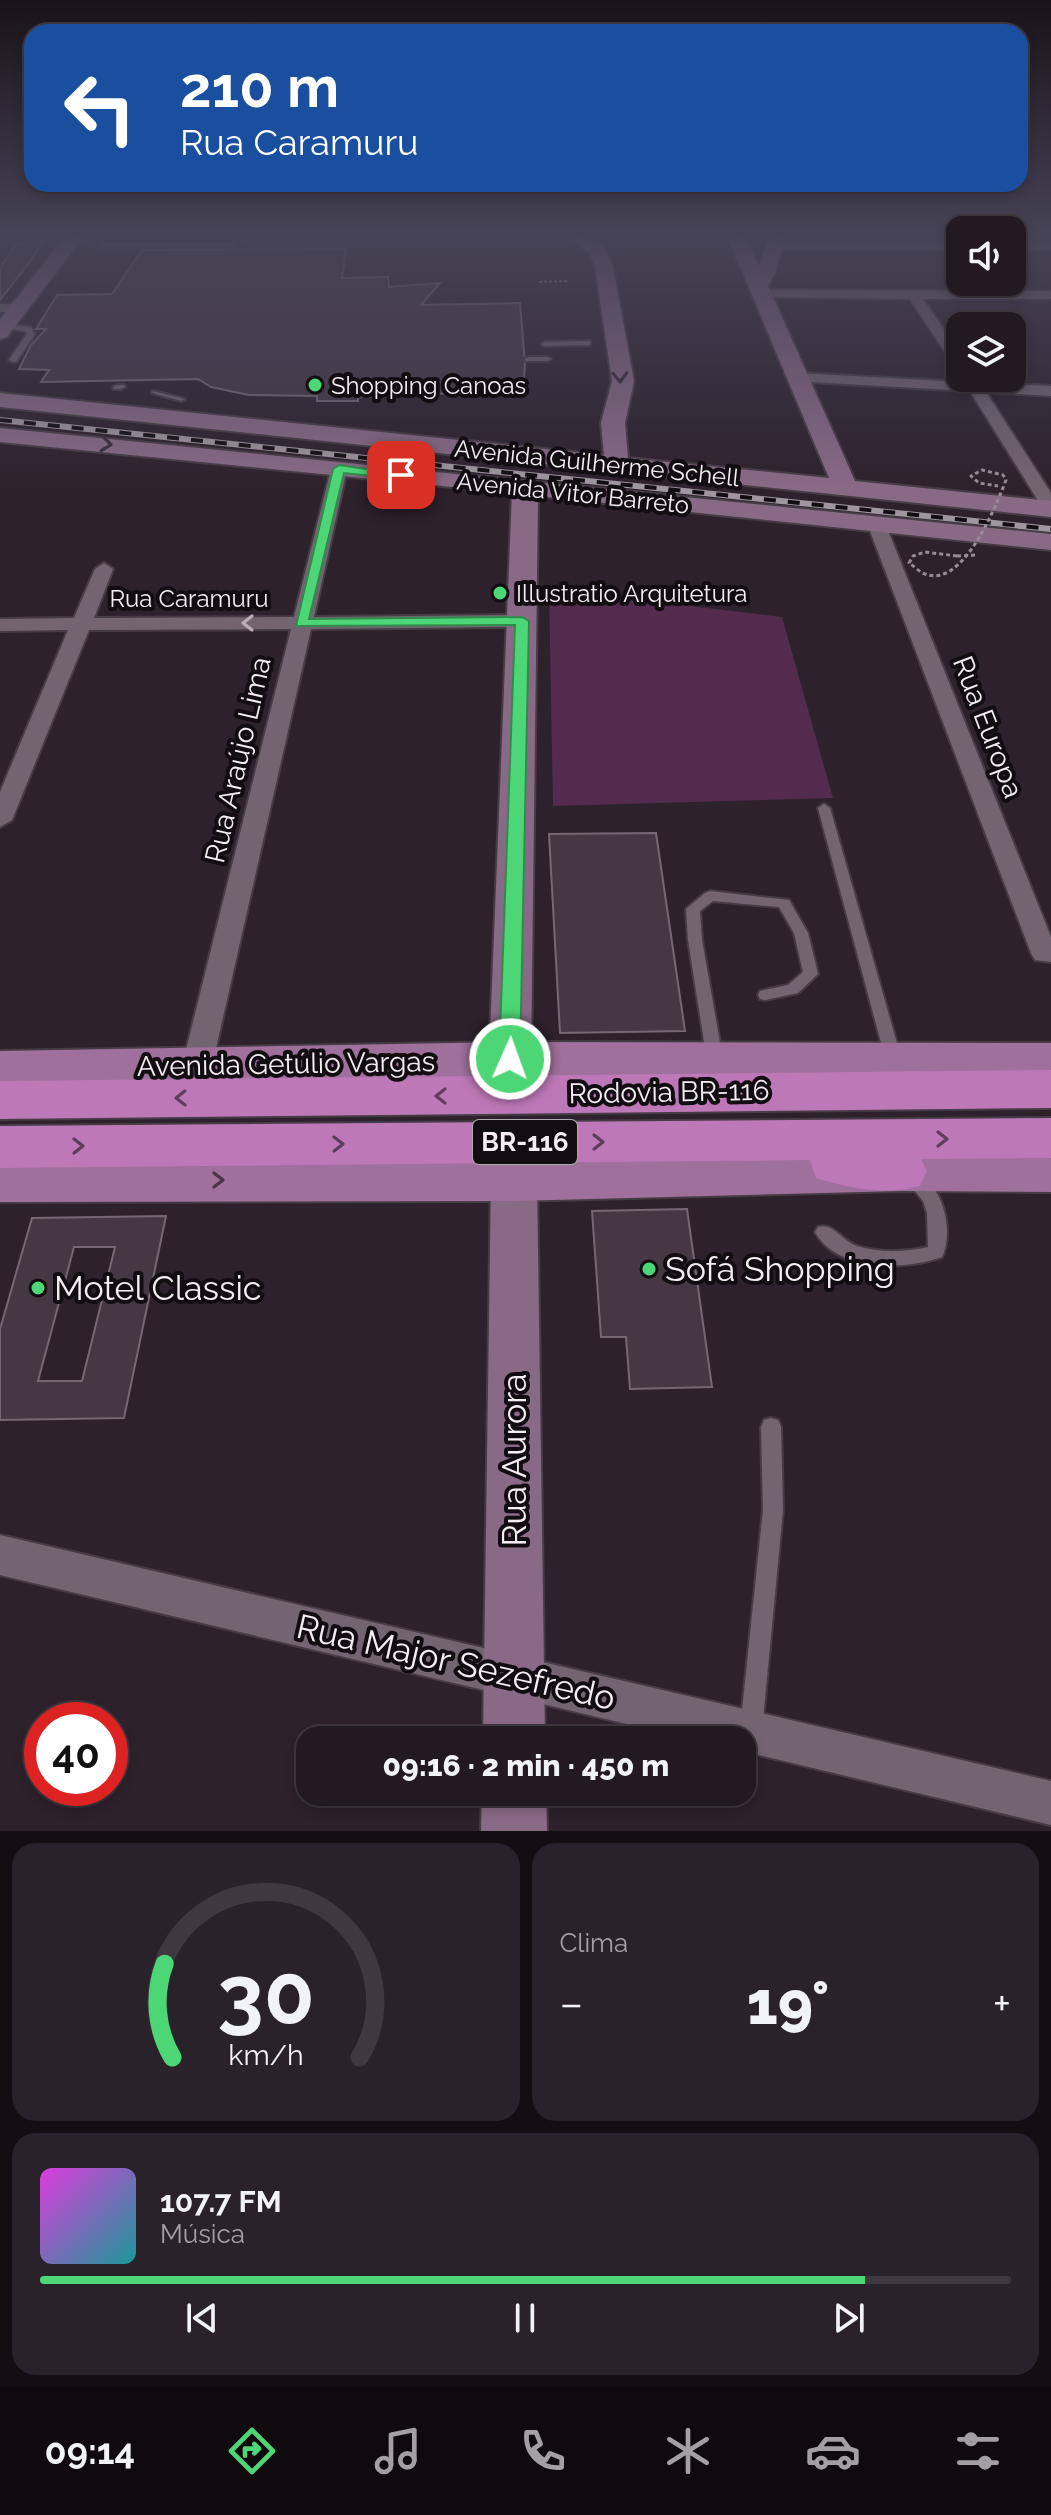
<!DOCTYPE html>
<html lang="pt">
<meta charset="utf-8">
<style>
body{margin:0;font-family:Raleway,sans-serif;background:#2a222a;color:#f1f3f6;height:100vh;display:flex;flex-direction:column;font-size:30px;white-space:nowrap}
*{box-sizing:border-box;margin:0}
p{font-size:26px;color:#a2a0a5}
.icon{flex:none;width:44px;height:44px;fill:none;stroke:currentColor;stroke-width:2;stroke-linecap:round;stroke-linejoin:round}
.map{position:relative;height:1831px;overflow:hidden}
.details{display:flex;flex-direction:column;gap:12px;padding:12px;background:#130e12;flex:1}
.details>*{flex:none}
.top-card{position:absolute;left:24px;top:24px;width:1004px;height:168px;border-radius:24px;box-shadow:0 4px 12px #0003,0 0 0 2px #3f383f;background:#1a4fa0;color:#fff;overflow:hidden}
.fabs{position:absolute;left:946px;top:216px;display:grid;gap:16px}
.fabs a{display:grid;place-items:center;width:80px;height:80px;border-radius:16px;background:#221921;box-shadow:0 4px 12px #0003,0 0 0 2px #3f383f;font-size:40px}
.speed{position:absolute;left:24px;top:1702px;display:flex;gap:16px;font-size:40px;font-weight:700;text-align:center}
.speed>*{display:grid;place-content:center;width:104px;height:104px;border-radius:50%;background:#221921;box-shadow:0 4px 12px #0003,0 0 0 2px #3f383f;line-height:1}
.speed .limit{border:12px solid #d22;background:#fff;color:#111}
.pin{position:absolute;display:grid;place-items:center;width:68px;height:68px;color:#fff;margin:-34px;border-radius:16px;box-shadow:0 4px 12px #0006}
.me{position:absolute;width:88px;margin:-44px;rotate:2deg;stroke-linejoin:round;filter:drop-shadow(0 0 6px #0008)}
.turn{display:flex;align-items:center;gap:28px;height:168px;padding:0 24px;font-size:36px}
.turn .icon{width:104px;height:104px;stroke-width:2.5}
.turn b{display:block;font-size:56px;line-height:68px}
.big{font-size:60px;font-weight:800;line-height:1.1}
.details .tile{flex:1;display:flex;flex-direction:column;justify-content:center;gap:12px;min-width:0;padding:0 28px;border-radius:24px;background:#2a222a}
.details .dial{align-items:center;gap:0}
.dial svg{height:208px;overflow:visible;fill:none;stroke:#3f383f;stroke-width:7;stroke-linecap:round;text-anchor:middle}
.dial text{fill:#f1f3f6;stroke:none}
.song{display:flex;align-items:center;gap:24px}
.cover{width:96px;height:96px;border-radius:12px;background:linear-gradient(135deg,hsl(300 70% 55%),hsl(180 70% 35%))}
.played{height:8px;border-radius:4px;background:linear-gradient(90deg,#4cd676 85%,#3f383f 85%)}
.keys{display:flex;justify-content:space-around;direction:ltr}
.heat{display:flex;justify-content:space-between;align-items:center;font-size:44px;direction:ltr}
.details .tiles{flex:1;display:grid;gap:12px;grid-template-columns:1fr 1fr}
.tile:last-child{grid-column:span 2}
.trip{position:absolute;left:296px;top:1726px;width:460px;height:80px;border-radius:24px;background:#221921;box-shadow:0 4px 12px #0003,0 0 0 2px #3f383f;font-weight:800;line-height:80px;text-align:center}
.dock{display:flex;height:128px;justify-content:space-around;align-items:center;background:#0e0a0d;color:#a2a0a5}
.dock .icon{width:56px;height:56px}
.dock .active{color:#4cd676}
.dock b{font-size:36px;color:#f1f3f6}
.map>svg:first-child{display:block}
</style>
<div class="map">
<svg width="1051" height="1831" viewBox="0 0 1051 1831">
<rect width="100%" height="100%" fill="#2d212c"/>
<path fill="#522b4f" d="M549 589 782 617 833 798 553 806Z"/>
<g fill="#453844" stroke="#766774" stroke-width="2" fill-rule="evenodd">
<path d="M43 242 32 259 0 300V268L17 243Z"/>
<path d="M346 249 342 278 388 277 389 287 440 283 421 305 520 303 525 363 523 393 398 394 396 397H358V401H317V396L249 395 211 387 198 379 41 382 49 370 19 369 31 345 46 329H36L57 295 112 294 142 250Z"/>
<path d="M656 833 685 1031 560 1033 549 834Z"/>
<path d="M687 1209 712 1387 630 1389 626 1337H601L592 1211Z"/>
<path d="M166 1216 124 1418 0 1420V1329L32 1218ZM74 1247H115L82 1381H38Z"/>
</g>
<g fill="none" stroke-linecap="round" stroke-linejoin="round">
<defs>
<g id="lane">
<path d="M236 233H242L237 245 234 247H103L100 245 103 243H232Z"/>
<path d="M5 324 31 327 35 334 16 362H13L9 360 27 334 25 331 2 328 1 326Z"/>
<path d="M587 341H590V345L545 346 541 344 545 342Z"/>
<path d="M529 357H547L551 359 547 361H526L525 359Z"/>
<path d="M117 385H124L125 387 121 389H114L113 387Z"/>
<path d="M153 391 185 399 181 401 152 393Z"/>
<path d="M824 804 830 808 902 1061 900 1065H888L886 1061 818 808Z"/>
<path d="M710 891 789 900 808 933 818 974 798 993 765 1000 760 999 758 995 760 991 788 985 803 972 794 933 779 907 713 901 700 911 702 940 723 1060 721 1064H709L707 1060 688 940 686 909 705 893Z"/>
<path d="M915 1174C944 1184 954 1232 942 1257 905 1270 838 1273 815 1232L818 1227C833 1222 842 1241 857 1246 879 1253 905 1252 928 1247L927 1213 923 1201 907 1181 909 1176Z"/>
<path d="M771 1418 778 1420 781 1427 783 1510 762 1730 759 1738 751 1741 743 1738 740 1730 763 1510 761 1427 764 1420Z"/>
</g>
<g id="street">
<path d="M960 241V249H773L767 245 773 241Z"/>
<rect x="1012" y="241" width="39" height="8"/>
<path d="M762 290 1051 291V299H923L960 353V368L955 367 910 299 757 297 755 294Z"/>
<path d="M0 304H19L26 308 19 312H0Z"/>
<path d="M797 373 964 382 961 378H977L980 383 1051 386V396L986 392 1051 493V512L1042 507 970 391 792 381 789 378Z"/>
<path d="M339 464 347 469 314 617 522 615 532 621 522 627 311 629 212 1066 207 1074 197 1077 187 1074 182 1066 291 629 89 630 12 820 0 827V792L68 630 0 631V619L74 618 95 569 104 563 113 569 94 618 294 617 331 469Z"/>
<path d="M876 518 885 523 1051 937V962L1035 960 1031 953 867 523Z"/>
<path d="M0 1535 1051 1781V1825L742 1751V1740H694L0 1575Z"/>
</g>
<g id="secondary">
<path d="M68 233H86L7 337 0 339V319Z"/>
<path d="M562 233H583L603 245 613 267 634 381 625 423 628 458 829 478 726 233H743L759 266 770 233H786L775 273 768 286 855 481 1051 501V517L0 407V393L604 455 601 423 612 381 595 267 589 252Z"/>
<path d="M0 428 1051 534V550L538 496 531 1059 525 1070 510 1075 495 1070 489 1059 512 493 0 442Z"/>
<path d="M514 1161 530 1167 537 1180 545 1740H483L491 1180 498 1167Z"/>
<path d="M482 1792H546L547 1831H481Z"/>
</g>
<g id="primary">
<path d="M510 1042 1051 1043V1077L510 1076 0 1087V1051Z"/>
<path d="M901 1151 1051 1152V1192L901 1191 514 1201 0 1202V1160L514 1159Z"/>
</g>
<g id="highway">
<path d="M1051 1070V1108L0 1119V1081Z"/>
<path d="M1051 1118V1158L921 1159 927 1171 920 1186C888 1196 848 1188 816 1178L810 1160 0 1168V1126Z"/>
</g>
</defs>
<use href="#lane" stroke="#463c45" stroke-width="4"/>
<use href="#street" stroke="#463c45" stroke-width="4"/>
<use href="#secondary" stroke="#463c45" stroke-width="4"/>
<use href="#primary" stroke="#463c45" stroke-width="4"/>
<use href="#highway" stroke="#463c45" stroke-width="4"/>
<path stroke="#978c96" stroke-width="2" stroke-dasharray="3 2" stroke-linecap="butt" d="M539 282 569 281"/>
<path stroke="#978c96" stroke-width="3" stroke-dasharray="4 3" stroke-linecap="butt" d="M957 556 977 555"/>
<use href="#lane" fill="#736471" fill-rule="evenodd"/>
<use href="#street" fill="#736471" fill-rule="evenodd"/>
<use href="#secondary" fill="#896a86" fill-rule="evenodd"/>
<use href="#primary" fill="#9f709b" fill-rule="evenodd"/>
<use href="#highway" fill="#bd78b7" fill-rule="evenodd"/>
<defs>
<path id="rail" d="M0 420 1051 529"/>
</defs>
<use href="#rail" stroke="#a0969f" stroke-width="6"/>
<use href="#rail" stroke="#120d11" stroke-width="4" stroke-dasharray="12" stroke-linecap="butt"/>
<path stroke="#978c96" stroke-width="3" stroke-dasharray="4 3" stroke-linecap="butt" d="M957 556 925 552 913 556 909 563C914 566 919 572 925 574 963 589 996 506 1006 480L1003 475 982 470 971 476 979 483 998 486"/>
</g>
<defs><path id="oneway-chevron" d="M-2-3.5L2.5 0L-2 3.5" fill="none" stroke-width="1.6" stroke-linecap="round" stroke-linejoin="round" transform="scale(2)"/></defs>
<g stroke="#3c2e3a">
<use href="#oneway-chevron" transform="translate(620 377) rotate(88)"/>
<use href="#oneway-chevron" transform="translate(106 444) rotate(6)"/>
</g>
<use stroke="#baafb9" href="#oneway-chevron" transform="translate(248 623) rotate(180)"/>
<g stroke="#5f3d5c">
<use href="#oneway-chevron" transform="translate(441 1096) rotate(180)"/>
<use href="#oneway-chevron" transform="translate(181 1098) rotate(179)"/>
<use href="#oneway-chevron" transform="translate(942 1139)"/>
<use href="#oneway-chevron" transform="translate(598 1142)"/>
<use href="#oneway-chevron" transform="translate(338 1144) rotate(-1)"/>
<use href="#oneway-chevron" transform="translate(78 1146)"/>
</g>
<use stroke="#4a3548" href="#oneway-chevron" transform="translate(218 1180)"/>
<linearGradient id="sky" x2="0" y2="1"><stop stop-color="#191218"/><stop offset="0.48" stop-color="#464356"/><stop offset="1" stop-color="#464356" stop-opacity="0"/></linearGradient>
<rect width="1051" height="489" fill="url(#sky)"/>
<path fill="#4cd676" stroke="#318b4d" stroke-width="2" d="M339 465 407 475 401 479 344 473 309 619 522 617 529 621 520 1059 510 1067 499 1059 515 625 296 626 333 469Z"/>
<g fill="#4cd676" stroke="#120d11" stroke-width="3">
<circle cx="315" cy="385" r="8"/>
<circle cx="500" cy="593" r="8"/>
<circle cx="649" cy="1269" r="8"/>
<circle cx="38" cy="1288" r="8"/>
</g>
<g text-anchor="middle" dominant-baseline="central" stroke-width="8" stroke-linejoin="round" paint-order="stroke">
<g font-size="24" fill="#f5ecf4" stroke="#120d11" text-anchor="start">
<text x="331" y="385">Shopping Canoas</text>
<text x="516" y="593">Illustratio Arquitetura</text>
</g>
<g font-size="24" fill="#f5ecf4" stroke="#120d11">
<text transform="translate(597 463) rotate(6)">Avenida Guilherme Schell</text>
<text transform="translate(573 493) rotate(6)">Avenida Vitor Barreto</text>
<text x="189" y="598">Rua Caramuru</text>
</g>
<rect fill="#120d11" stroke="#b1a9b0" stroke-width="2" x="473" y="1120" width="104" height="44" rx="6"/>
<g font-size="26" font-weight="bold" fill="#f5ecf4">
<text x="525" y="1142">BR-116</text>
</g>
<g font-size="28" fill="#f5ecf4" stroke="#120d11">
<text transform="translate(988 727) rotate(69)">Rua Europa</text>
<text transform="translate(238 760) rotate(-77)">Rua Araújo Lima</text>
<text transform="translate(286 1064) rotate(-1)">Avenida Getúlio Vargas</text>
<text transform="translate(669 1092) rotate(-1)">Rodovia BR-116</text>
</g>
<g font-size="34" fill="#f5ecf4" stroke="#120d11" text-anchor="start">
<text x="665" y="1269">Sofá Shopping</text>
<text x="54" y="1288">Motel Classic</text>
</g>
<g font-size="34" fill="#f5ecf4" stroke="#120d11">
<text transform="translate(514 1460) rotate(-90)">Rua Aurora</text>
<text transform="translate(456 1662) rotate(13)">Rua Major Sezefredo</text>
</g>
</g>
</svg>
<div class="fabs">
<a><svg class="icon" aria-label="sound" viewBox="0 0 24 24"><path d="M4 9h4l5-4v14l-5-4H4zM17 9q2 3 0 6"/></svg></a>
<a><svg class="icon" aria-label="layers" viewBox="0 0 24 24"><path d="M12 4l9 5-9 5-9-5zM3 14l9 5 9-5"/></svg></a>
</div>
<div class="speed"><div class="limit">40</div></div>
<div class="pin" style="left:401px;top:475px;background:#d93025"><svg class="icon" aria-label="arrive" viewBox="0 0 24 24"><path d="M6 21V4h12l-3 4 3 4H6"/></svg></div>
<svg class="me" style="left:510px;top:1059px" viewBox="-20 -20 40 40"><circle r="17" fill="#4cd676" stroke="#fff" stroke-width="3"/><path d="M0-11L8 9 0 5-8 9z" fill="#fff"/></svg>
<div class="trip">09:16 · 2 min · 450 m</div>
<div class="top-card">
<div class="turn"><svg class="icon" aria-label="left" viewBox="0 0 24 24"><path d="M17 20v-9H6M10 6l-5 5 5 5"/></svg><div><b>210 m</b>Rua Caramuru</div></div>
</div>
</div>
<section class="details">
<div class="tiles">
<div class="tile dial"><svg viewBox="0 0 100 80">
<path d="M14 69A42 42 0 1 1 86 69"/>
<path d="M14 69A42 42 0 0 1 11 33" stroke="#4cd676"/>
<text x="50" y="56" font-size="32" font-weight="700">30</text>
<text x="50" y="72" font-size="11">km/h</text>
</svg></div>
<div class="tile"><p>Clima</p>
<div class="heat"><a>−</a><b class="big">19°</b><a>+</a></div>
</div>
<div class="tile">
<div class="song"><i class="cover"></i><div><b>107.7 FM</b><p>Música</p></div></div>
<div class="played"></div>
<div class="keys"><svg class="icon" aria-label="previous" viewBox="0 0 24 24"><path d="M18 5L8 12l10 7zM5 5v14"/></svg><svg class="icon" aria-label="pause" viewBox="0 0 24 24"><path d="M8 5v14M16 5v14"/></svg><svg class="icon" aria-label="next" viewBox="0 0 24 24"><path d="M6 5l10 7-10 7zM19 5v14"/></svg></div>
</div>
</div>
</section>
<nav class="dock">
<b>09:14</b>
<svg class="icon active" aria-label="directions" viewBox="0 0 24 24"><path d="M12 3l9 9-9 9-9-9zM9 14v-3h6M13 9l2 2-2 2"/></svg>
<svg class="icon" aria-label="music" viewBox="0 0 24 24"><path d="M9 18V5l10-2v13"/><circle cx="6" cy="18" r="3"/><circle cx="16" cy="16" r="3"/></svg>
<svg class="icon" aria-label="phone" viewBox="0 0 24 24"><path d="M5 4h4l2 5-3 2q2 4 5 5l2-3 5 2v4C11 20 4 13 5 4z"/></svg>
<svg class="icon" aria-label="climate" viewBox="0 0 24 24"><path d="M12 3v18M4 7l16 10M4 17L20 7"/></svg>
<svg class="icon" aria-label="car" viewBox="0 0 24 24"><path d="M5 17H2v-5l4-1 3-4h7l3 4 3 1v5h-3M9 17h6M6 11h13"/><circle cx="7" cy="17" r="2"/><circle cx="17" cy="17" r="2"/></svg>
<svg class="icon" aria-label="filters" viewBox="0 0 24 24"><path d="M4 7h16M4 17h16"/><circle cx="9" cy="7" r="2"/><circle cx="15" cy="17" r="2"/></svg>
</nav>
